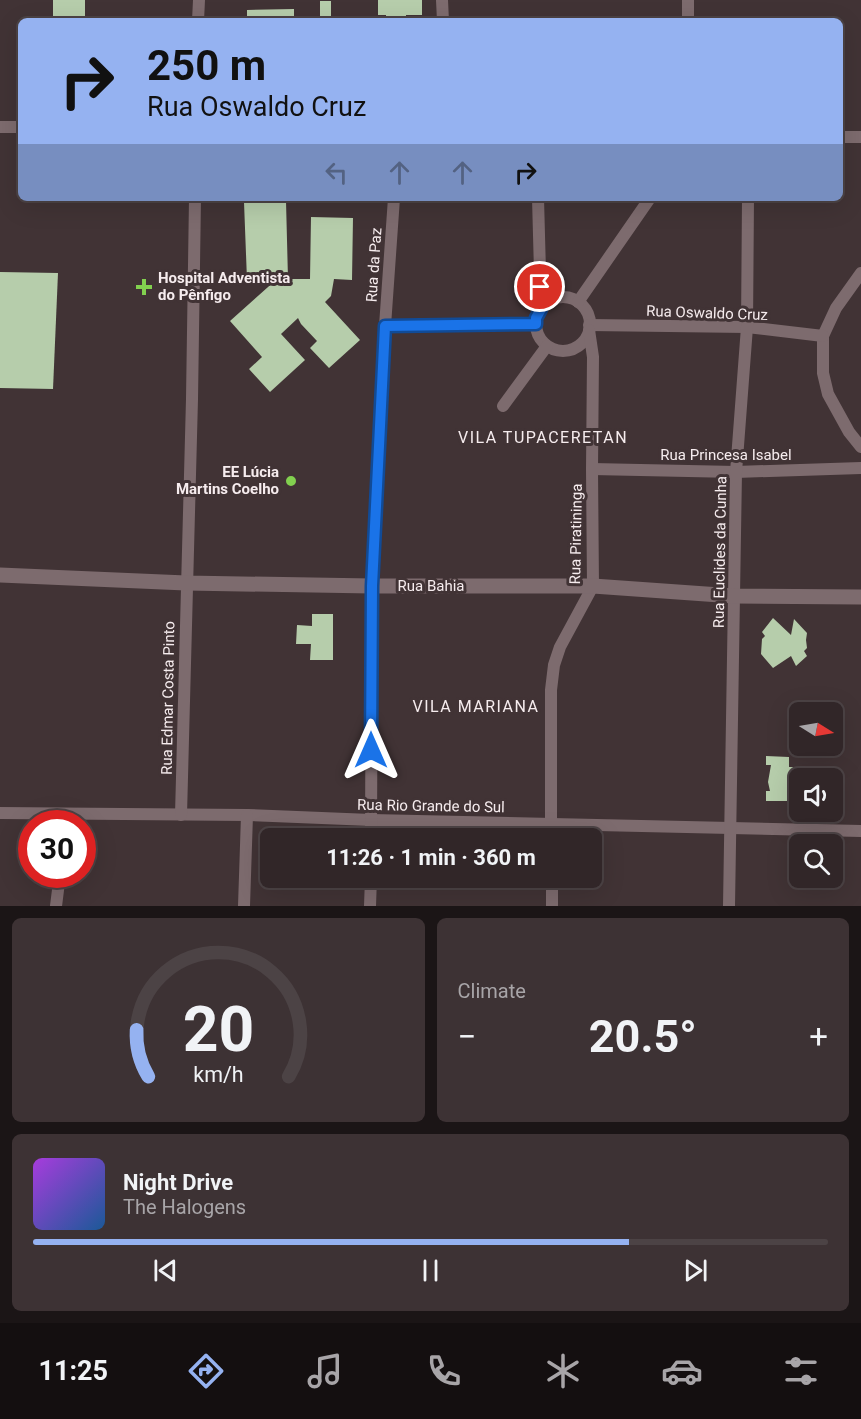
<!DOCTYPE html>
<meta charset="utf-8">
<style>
body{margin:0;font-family:Roboto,sans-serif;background:#3d3234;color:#f1f3f6;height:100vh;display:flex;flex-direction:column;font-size:22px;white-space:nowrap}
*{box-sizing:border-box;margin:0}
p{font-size:20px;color:#a8a5a8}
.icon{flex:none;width:33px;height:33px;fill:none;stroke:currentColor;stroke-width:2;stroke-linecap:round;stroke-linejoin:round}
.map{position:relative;height:906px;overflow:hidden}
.details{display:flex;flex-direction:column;gap:12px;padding:12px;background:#1b1516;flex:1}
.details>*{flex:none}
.banner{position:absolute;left:18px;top:18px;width:825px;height:183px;border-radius:9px;box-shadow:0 6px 24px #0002,0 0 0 2px #4c4345;background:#95b2f1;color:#111;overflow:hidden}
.needle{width:39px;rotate:101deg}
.buttons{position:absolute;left:789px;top:702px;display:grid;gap:12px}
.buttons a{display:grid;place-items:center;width:54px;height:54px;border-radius:9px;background:#312628;box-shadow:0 6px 24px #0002,0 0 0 2px #4c4345;font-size:30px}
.speed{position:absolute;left:18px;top:810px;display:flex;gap:12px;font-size:30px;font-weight:700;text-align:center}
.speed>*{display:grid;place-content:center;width:78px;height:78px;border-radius:50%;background:#312628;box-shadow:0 6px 24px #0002,0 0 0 2px #4c4345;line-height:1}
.speed .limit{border:9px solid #d22;background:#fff;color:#111}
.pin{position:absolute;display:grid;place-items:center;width:51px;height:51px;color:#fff;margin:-26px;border:3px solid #fff;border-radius:50%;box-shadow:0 2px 6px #0007}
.me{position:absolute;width:66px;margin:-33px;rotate:0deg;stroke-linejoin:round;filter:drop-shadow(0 0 4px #0008)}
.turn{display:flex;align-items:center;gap:21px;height:126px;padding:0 30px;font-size:27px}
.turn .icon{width:78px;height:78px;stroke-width:2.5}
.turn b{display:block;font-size:42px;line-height:51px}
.lanes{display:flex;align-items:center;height:57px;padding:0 30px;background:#0003;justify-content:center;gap:30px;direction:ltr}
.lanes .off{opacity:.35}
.big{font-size:45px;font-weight:700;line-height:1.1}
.details .card{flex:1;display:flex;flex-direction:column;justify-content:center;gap:9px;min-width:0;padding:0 21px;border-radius:9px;background:#3d3234}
.details .dial{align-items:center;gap:0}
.dial svg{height:156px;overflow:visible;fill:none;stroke:#4c4345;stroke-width:7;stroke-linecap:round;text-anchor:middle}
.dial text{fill:#f1f3f6;stroke:none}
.song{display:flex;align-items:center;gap:18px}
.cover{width:72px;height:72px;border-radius:9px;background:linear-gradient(135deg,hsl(280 70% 55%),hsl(210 70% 35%))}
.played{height:6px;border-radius:3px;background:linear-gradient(90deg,#95b2f1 75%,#4c4345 75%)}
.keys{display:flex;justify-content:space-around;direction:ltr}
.heat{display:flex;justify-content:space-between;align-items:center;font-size:33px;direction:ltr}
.details .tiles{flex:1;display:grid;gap:12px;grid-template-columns:1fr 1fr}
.card:last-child{grid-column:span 2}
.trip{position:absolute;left:260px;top:828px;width:342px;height:60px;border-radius:9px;background:#312628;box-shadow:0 6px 24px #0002,0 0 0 2px #4c4345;font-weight:700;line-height:60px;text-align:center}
.tabs{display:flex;height:96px;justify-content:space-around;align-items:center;background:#140f10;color:#a8a5a8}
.tabs .icon{width:42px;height:42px}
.tabs .on{color:#95b2f1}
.tabs b{font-size:27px;color:#f1f3f6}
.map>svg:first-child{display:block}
</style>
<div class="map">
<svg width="861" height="906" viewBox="0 0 861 906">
<rect width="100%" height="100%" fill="#413335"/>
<g fill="#b6cdab">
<rect x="53" y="0" width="32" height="21"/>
<path d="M378 0H422V15H406V21H386V15H378Z"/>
<rect x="320" y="1" width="11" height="20"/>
<path d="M294 9V21H247V10Z"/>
<path d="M286 201 288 279H310L311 217 353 218 352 280 334 279 331 296 325 302 360 340 329 368 310 348 317 341 301 324 298 318 281 334 305 360 270 392 249 369 262 357 230 321 277 279 247 280 244 202Z"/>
<path d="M0 272 58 273 53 389 0 388Z"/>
<path d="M312 614H333V660H310L311 644H296L297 625 312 626Z"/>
<path d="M773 618 791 635 794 619 807 633 806 640 807 648 804 651 807 656 796 666 791 656 773 668 761 654 762 639 765 636 762 632Z"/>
<path d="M766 756 789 757V767H793V772H800V785H791L790 801H766V791H770L768 782 771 765H766Z"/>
</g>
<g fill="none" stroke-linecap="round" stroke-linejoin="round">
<g stroke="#7d6b6e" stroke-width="12">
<path d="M442 0 443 21"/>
<path d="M198 21 199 0"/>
<path d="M688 21V0"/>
<path d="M0 127H21"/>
<path d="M840 137H861"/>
<path d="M538 198 541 309"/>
<path d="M861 273 836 308 823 336V373L828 394 849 432 861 447"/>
<circle cx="563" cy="324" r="27"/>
<path d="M578 302 650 198"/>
<path d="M589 325 747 327 823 336"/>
<path d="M385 326 536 324"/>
<path d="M503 406 547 346"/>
<path d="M592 469 736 472 861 468"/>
<path d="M0 813 247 815 371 820 861 831"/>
<path d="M181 815 192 399 195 198"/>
<path d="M371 838 372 586 385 326 394 198"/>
<path d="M551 838V690L554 665 560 647 593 586 592 469 593 357 589 330"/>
<path d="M552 878V906"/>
<path d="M56 906 60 874"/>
<path d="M244 906 247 815"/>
<path d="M370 906 371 878"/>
<path d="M729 906 736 472 747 327 748 198"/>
</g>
<path stroke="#7d6b6e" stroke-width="15" d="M0 575 186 583 372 586H593L734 596 861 597"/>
</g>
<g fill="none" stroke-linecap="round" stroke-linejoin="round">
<defs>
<path id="route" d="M371 750 372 586 385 326 536 324V318L541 309 540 287"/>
</defs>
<use href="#route" stroke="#114b97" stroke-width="15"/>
<use href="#route" stroke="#1a73e8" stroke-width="10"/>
</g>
<g fill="#82d04f" stroke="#413335" stroke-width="2">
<path d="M141 278h6v6h6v6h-6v6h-6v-6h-6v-6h6z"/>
<circle cx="291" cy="481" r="6"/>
</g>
<g text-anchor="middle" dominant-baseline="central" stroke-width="6" stroke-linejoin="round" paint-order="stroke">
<g font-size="15" fill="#f6ecee" stroke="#413335">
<text transform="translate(374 265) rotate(-86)">Rua da Paz</text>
<text transform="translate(707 313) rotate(2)">Rua Oswaldo Cruz</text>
<text x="726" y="455">Rua Princesa Isabel</text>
<text transform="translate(576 534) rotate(-89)">Rua Piratininga</text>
<text transform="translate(720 552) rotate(-89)">Rua Euclides da Cunha</text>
<text x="431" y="586">Rua Bahia</text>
<text transform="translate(168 698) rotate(-89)">Rua Edmar Costa Pinto</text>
<text transform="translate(431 806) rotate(1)">Rua Rio Grande do Sul</text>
</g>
<g font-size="15" font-weight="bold" fill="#f6ecee" stroke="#413335" text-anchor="start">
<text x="158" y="278">Hospital Adventista<tspan x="158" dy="17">do Pênfigo</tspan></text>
<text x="279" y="472" text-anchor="end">EE Lúcia<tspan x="279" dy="17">Martins Coelho</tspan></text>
</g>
<g font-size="16" letter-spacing="1.5" fill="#f6ecee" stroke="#413335">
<text x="543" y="437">VILA TUPACERETAN</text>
<text x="476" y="706">VILA MARIANA</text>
</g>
</g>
</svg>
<div class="buttons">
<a><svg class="needle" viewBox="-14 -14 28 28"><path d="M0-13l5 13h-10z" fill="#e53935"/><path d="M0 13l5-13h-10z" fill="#a8a5a8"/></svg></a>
<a><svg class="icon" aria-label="sound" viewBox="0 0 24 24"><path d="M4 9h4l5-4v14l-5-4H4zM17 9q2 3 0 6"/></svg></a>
<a><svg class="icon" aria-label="search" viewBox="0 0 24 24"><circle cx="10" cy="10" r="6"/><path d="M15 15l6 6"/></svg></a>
</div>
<div class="speed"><div class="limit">30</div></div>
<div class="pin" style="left:540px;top:287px;background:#d93025"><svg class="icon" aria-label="arrive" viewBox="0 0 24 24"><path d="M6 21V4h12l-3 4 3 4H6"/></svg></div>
<svg class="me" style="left:371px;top:750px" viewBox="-20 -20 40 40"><path d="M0-17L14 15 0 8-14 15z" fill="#1a73e8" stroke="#fff" stroke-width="4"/></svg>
<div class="trip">11:26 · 1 min · 360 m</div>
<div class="banner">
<div class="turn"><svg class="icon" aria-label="right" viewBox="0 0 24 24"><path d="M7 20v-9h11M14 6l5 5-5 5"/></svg><div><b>250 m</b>Rua Oswaldo Cruz</div></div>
<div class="lanes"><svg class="icon off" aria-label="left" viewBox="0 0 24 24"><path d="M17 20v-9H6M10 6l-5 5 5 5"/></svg><svg class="icon off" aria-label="ahead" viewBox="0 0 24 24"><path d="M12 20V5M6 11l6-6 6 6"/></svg><svg class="icon off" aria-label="ahead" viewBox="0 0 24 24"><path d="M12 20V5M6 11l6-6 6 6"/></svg><svg class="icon" aria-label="right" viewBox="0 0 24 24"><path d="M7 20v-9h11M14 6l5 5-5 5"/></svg></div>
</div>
</div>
<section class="details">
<div class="tiles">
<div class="card dial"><svg viewBox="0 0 100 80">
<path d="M14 69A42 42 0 1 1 86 69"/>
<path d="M14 69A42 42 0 0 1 8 45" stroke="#95b2f1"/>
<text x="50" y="56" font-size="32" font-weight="700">20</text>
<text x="50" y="72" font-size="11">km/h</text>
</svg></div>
<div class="card"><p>Climate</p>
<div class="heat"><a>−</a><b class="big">20.5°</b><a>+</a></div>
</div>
<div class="card">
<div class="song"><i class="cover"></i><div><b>Night Drive</b><p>The Halogens</p></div></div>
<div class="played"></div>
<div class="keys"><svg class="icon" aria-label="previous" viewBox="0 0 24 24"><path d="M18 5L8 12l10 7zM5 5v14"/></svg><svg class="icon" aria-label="pause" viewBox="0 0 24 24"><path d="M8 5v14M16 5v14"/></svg><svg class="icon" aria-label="next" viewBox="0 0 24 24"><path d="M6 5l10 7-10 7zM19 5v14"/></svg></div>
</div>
</div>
</section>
<nav class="tabs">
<b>11:25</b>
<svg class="icon on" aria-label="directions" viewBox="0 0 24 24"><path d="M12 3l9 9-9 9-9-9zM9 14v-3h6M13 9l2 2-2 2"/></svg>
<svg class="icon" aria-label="music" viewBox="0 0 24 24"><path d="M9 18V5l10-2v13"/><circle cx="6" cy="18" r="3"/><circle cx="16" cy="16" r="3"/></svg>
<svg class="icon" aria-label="phone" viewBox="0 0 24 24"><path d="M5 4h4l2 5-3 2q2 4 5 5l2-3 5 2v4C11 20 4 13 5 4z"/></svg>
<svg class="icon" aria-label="climate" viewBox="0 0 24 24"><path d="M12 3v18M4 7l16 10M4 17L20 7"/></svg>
<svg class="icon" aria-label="car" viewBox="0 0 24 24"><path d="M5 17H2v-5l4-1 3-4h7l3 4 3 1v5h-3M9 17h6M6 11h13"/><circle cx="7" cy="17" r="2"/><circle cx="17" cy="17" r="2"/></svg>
<svg class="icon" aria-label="filters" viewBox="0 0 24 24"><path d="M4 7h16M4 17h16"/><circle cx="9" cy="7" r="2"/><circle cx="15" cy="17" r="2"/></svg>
</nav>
